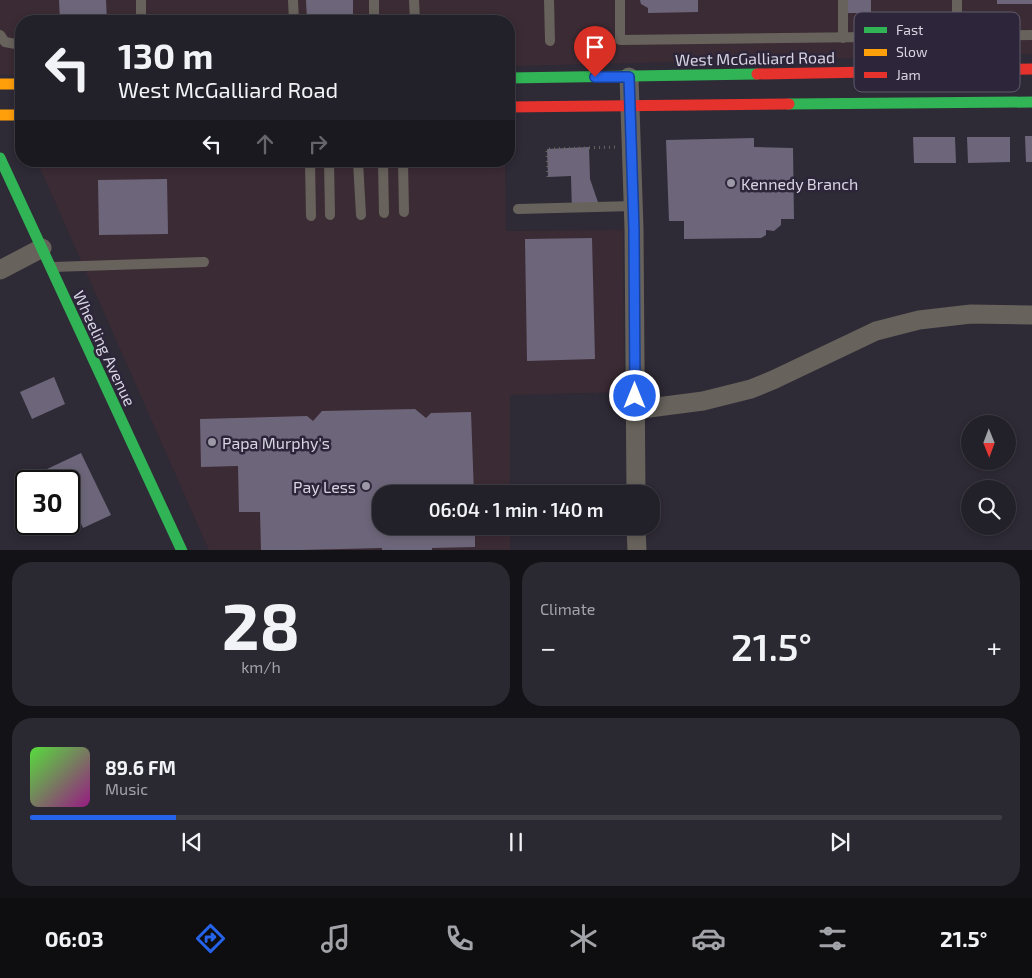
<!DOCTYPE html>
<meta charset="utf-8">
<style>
body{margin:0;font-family:"Exo 2",sans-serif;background:#2a2830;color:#f1f3f6;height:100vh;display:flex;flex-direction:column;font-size:19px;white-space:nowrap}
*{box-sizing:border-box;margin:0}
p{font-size:16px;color:#a2a3a8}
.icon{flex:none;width:28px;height:28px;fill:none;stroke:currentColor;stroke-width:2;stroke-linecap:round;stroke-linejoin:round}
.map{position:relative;height:550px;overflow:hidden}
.panel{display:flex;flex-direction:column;gap:12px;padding:12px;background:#131216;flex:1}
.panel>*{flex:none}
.hud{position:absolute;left:15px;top:15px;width:500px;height:152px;border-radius:20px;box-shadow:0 2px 8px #0003,0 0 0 1px #3f3e45;background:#222028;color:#f1f3f6;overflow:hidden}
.needle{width:32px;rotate:179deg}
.controls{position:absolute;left:961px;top:415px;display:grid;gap:10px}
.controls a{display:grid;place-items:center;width:55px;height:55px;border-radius:50%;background:#222028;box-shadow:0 2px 8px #0003,0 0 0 1px #3f3e45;font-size:25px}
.speed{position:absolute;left:15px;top:470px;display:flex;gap:10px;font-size:25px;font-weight:700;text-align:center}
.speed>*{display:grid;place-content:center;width:65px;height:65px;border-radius:50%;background:#222028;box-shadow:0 2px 8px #0003,0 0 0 1px #3f3e45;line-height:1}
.speed .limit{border:2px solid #111;border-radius:8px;background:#fff;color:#111}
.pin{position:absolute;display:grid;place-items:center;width:42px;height:42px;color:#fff;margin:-51px -21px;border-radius:50% 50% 50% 0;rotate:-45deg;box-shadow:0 0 5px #0007}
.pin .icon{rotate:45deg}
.me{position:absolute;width:55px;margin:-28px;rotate:0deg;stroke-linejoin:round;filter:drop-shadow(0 0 4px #0008)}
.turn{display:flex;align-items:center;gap:18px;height:105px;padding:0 20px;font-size:22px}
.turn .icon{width:65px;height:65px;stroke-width:2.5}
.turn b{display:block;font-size:35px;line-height:42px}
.lanes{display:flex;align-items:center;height:48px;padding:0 20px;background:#0003;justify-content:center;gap:25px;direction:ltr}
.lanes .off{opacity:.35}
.big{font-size:38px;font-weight:600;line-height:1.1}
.panel .widget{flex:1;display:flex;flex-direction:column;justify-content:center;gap:8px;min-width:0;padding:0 18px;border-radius:20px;background:#2a2830}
.panel .dial{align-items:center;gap:0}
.dial b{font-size:65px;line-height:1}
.song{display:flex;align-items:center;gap:15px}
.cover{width:60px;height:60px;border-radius:8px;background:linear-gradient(135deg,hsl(110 70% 55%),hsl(310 70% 35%))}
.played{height:5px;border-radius:2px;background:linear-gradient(90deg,#2563eb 15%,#3f3e45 15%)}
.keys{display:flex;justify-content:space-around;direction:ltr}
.heat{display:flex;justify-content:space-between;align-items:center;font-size:28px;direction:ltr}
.panel .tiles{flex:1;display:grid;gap:12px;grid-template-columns:1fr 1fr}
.widget:last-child{grid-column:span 2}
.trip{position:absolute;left:372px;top:485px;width:288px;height:50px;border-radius:20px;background:#222028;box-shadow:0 2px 8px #0003,0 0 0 1px #3f3e45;font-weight:600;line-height:50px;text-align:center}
.tab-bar{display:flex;height:80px;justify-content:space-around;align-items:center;background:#0e0d10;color:#a2a3a8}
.tab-bar .icon{width:35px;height:35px}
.tab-bar .current{color:#2563eb}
.tab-bar b{font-size:22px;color:#f1f3f6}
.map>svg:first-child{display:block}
</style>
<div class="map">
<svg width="1032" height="551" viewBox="0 0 1032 551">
<rect width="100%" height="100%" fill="#2e2a36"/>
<g fill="#3b2b34">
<path d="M0 0H1032V54L509 66V21H21V77L0 74Z"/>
<path d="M37 161H505L506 231 623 230 624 392 510 395V494H381V526H510V550H209Z"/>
</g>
<g fill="#6d667a">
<path d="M59 0H106L107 21H60Z"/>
<path d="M306 0H353V21H307Z"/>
<path d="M640 0H698V12L648 13V8L641 4Z"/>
<rect x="846" y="0" width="25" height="13"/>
<rect x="997" y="0" width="35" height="4"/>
<path d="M1025 136H1032V162H1026Z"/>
<path d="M913 137H955L956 163H914Z"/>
<path d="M967 137H1010V162L968 163Z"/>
<path d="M754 138V147L793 148 794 219H781V225L774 231 766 230V235L761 238 684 239V221H669L666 140Z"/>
<path d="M589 147 590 179 601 211 572 212 571 176 548 177 547 149Z"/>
<path d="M167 179 168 234 99 235 98 180Z"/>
<path d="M592 238 595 359 527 361 525 239Z"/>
<path d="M54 377 65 404 32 419 20 392Z"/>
<path d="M415 409 426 418 431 413 471 412 474 494H381V526H475V547L432 548V551H382V548L261 551 260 512H239L238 466 201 467 200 419 307 416 313 421 322 411Z"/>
<path d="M81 453 111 515 83 528 71 502 69 503V481H30L28 478Z"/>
</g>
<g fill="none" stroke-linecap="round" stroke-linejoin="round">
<path stroke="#696563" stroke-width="3" stroke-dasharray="1 4" stroke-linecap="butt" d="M548 177 547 149 616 147"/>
<g stroke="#67625b" stroke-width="10">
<path d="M141 0V21"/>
<path d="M293 0 294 21"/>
<path d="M374 0V21"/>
<path d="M414 0 415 21"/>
<path d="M549 0 550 41"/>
<path d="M620 0V40L1032 35"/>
<path d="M843 0V38"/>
<path d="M957 0V36"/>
<path d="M0 35 5 42 21 45"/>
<path d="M310 161 311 216"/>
<path d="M329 161 330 215"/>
<path d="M358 161 361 215"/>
<path d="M383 161 384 213"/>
<path d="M403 161 404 212"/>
<path d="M518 209 634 206"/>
<path d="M53 267 204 262"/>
</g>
<g stroke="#67625b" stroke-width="19">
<path d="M629 77 634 229 636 494"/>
<path d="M0 270 42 248"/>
<path d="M634 410 703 401 751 389 773 380 876 331 919 320 971 314 1032 315"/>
<path d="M636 526 637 551"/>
</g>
<g stroke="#30b455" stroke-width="11">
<path d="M509 78 757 74"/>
<path d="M789 104 1032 102"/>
<path d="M0 158 182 551"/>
</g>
<g stroke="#ff9f0a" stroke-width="11">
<path d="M0 84H21"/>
<path d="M0 115H21"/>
</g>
<g stroke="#e5322d" stroke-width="11">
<path d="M757 74 1032 69"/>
<path d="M509 107 789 104"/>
</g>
</g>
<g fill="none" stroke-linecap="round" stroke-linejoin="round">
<defs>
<path id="route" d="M595 77H629L634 230 635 396"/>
</defs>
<use href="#route" stroke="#184099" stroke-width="12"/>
<use href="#route" stroke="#2563eb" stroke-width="9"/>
</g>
<g fill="#9c98a6" stroke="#2d263a" stroke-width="2">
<circle cx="731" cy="183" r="5"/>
<circle cx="212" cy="442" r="5"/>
<circle cx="366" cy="486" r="5"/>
</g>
<g text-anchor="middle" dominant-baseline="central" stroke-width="5" stroke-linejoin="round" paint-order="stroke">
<g font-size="16" fill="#d8d4e2" stroke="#2d263a">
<text transform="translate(755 58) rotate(-1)">West McGalliard Road</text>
<text transform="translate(105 348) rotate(65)">Wheeling Avenue</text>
</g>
<g font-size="16" fill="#d8d4e2" stroke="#2d263a" text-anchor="start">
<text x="741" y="183">Kennedy Branch</text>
<text x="222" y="442">Papa Murphy's</text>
<text x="356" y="486" text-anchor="end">Pay Less</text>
</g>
</g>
<rect x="854" y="12" width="166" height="80" rx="8" fill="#2d263a" stroke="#605a6c" stroke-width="1"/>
<rect x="864" y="27" width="23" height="6" fill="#30b455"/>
<rect x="864" y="49" width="23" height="7" fill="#ff9f0a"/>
<rect x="864" y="72" width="23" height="6" fill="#e5322d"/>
<g font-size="14" fill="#d8d4e2">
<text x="896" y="35">Fast</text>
<text x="896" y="57">Slow</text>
<text x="896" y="80">Jam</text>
</g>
</svg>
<div class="controls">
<a><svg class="needle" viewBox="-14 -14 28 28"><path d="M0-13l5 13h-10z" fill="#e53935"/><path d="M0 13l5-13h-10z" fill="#a2a3a8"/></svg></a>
<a><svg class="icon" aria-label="search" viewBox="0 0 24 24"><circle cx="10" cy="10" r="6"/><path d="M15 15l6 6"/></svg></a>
</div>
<div class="speed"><div class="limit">30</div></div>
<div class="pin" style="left:595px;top:77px;background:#d93025"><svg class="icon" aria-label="arrive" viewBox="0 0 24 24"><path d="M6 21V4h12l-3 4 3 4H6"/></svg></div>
<svg class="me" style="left:635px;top:396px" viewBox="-20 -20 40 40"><circle r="17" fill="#2563eb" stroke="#fff" stroke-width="3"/><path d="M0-11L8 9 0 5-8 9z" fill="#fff"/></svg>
<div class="trip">06:04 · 1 min · 140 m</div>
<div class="hud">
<div class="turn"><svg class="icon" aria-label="left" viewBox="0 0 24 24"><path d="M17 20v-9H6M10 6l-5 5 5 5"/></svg><div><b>130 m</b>West McGalliard Road</div></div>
<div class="lanes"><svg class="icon" aria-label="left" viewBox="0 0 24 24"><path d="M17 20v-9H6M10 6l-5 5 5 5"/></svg><svg class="icon off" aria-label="ahead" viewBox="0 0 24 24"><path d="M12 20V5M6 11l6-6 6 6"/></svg><svg class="icon off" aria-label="right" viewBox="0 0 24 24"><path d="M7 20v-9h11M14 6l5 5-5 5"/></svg></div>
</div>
</div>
<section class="panel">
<div class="tiles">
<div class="widget dial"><b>28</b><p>km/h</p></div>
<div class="widget"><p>Climate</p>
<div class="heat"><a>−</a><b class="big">21.5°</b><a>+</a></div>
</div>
<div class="widget">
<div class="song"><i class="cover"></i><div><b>89.6 FM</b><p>Music</p></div></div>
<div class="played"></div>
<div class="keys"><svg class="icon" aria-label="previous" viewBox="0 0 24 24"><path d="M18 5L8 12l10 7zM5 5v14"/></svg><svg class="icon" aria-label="pause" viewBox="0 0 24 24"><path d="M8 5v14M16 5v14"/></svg><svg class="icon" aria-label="next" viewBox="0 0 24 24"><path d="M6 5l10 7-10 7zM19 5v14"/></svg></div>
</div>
</div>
</section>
<nav class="tab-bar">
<b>06:03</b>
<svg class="icon current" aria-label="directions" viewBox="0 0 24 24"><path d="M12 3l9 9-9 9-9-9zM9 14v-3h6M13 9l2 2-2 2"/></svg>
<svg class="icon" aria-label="music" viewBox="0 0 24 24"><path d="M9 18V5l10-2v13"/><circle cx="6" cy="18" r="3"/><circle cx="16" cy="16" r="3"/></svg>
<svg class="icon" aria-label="phone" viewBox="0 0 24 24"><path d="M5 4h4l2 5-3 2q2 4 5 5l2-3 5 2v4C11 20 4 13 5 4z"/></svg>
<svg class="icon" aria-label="climate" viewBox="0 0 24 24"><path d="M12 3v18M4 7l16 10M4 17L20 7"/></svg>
<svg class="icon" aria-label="car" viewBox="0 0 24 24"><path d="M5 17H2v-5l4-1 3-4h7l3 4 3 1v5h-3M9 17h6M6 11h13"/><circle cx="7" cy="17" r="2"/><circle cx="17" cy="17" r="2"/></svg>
<svg class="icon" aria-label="filters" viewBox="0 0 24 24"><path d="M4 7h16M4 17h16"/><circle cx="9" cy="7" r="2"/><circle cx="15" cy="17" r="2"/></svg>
<b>21.5°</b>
</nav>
